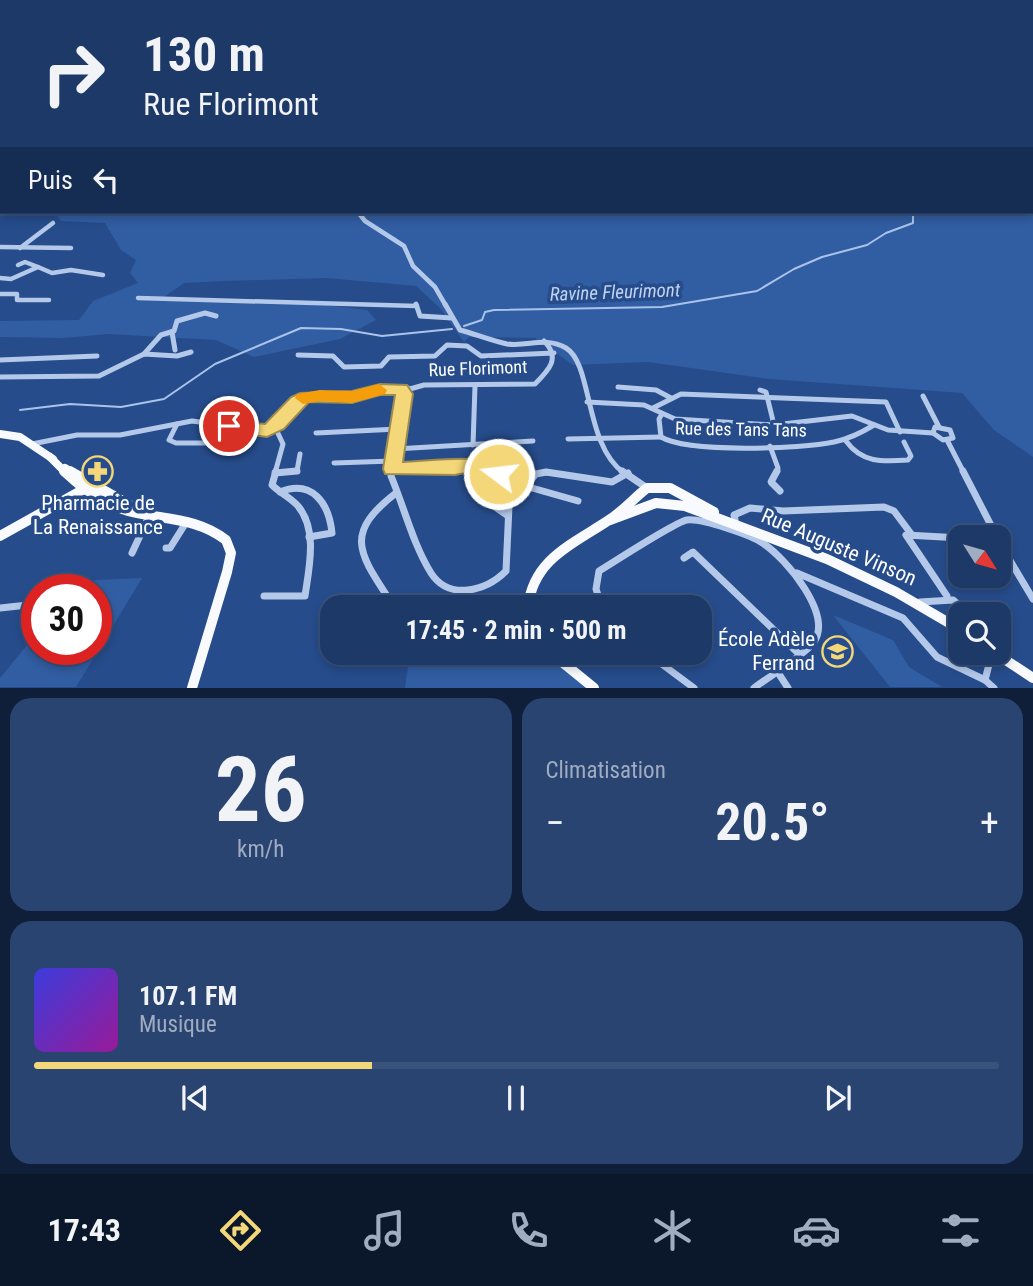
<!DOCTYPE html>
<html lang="fr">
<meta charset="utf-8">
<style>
body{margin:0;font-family:"Roboto Condensed",sans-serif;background:#294471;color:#f1f3f6;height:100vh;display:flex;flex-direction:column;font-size:26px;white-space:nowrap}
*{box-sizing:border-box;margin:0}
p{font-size:23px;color:#a0acc0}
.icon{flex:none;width:38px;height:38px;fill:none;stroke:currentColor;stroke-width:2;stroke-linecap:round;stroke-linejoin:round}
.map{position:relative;height:688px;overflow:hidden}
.side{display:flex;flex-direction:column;gap:10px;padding:10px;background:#0f1f39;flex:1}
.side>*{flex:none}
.hud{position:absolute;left:0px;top:0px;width:1034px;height:214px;box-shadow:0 4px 10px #0003,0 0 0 2px #3a537c;background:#1c3968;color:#f1f3f6;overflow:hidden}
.needle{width:46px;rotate:127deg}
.tools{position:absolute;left:948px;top:525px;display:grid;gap:14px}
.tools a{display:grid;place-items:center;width:63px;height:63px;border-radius:14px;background:#1c3968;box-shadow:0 4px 10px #0003,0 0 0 2px #3a537c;font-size:35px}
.speed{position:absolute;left:21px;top:574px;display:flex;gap:14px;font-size:35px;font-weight:700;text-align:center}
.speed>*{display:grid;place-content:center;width:91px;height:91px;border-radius:50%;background:#1c3968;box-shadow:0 4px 10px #0003,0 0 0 2px #3a537c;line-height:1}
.speed .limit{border:10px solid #d22;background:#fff;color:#111}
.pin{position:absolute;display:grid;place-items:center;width:60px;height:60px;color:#fff;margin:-30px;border:4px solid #fff;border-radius:50%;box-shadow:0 2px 7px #0007}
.me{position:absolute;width:77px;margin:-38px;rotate:285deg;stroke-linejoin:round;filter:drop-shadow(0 0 5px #0008)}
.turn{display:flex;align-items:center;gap:24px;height:147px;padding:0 28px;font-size:32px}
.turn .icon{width:91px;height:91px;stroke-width:2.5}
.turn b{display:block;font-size:49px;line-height:60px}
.then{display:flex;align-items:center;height:66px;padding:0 28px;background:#0003;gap:14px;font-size:26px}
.big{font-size:52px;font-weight:700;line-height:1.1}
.side .widget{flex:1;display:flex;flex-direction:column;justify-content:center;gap:10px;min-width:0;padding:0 24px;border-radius:21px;background:#294471}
.side .dial{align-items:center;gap:0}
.dial b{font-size:91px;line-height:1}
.song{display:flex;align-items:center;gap:21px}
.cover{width:84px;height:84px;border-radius:10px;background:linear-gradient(135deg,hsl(240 70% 55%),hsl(300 70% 35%))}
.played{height:7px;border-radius:4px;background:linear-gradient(90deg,#f3d779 35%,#3a537c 35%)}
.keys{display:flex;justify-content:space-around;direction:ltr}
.heat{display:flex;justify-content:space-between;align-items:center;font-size:38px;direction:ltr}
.side .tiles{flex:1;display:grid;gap:10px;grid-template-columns:1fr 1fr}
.widget:last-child{grid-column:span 2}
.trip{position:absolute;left:320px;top:595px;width:392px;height:70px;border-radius:21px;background:#1c3968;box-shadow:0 4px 10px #0003,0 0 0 2px #3a537c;font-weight:700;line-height:70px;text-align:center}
.menu{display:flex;height:112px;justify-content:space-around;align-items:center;background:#0b172a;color:#a0acc0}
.menu .icon{width:49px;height:49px}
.menu .on{color:#f3d779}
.menu b{font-size:32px;color:#f1f3f6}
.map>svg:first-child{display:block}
</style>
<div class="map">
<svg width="1033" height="688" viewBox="0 0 1033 688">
<rect width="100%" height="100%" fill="#264c8b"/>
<g fill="#315da2">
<path d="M0 0H297L2 2 0 17Z"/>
<path d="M562 0H1033V457L994 430 962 393 769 379 648 362 573 365 535 338 469 337 464 342 440 308 416 286 326 278 225 281 184 283 160 300 309 303 367 310 376 320 340 339 254 357 216 340 108 334 64 338 0 337V321L79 320 93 301 138 283 130 273 136 260 121 250 105 223 61 221 56 214 37 212H1032V2Z"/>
<path d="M142 578 76 687H0V678L37 633V649H96V590H87L95 580Z"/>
<path d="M833 615 893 640 909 667 942 687H890Z"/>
<path d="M410 653H551L594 688H405Z"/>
</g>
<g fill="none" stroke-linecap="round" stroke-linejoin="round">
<g stroke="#a9c3ea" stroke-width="2">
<path d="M961 0 963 2"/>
<path d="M464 326 482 320 485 312 494 310 662 307 757 291 794 269 822 257 867 245 886 233 913 223V212"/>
<path d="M20 410 70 404 121 407 164 399 215 364 301 328 341 329 382 336 452 329"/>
</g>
<g fill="#1b396b" fill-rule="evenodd">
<path d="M277 0H281L280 2H276Z"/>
<rect x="0" y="14" width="2" height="2"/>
</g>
<g stroke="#b4c9ea" stroke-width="2.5">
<path d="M475 0 505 2"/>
<path d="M510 0 515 2"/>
<path d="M533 0 537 2"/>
<path d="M553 0 556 2"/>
<path d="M426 1 430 0"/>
<path d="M363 2 365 0"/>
<path d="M379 2 395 0"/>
</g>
<path stroke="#b4c9ea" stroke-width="3.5" d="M0 84 2 82"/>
<g stroke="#b4c9ea" stroke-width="4.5">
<path d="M358 212 365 221 404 246 413 266 435 287 446 306"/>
<path d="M0 247 71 248"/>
<path d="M20 248 53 223"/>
<path d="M18 265 25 262 38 267"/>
<path d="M0 278 11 279 38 267 52 273 71 270 103 275"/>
<path d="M0 294H17V300H49"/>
<path d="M138 298 417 306"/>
</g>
<g stroke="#b4c9ea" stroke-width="5">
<path d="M416 304 420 316 452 318"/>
<path d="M445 304 460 330C475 334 492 341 507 344 529 347 545 336 566 348 593 364 584 445 624 473"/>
<path d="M172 332 175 350"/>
<path d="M144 354 161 335 174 331 177 321 205 313 216 316"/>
<path d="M298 355 333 356 344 367 381 366 389 357 435 356 447 345 467 346 481 356 554 353"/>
<path d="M0 360 97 356"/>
<path d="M0 377 99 376 144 354 177 356 191 352"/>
<circle cx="405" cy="390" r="3.5"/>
<path d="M618 387 656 390 671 398"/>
<path d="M410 389 424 385 535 384C549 370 561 358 544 341"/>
<path d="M760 390 766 392 774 425"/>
<path d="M923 396 939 427"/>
<path d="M587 402 644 405 675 419 774 425 852 416 888 430 933 433"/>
<path d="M653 408 681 394 886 402 900 432"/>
<path d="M662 414 659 419 661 437C688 453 801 449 834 442 849 439 861 433 874 425"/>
<path d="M177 424 169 440 176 443H240L255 431"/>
<path d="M275 427 283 444 275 473"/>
<path d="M935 427 950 430 953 438 943 440 933 433Z"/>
<path d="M316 433 398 429"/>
<path d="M568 439 661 437"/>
<path d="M947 440 964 473"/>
<path d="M846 441C862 463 882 462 908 460L911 456 904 442"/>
<path d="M32 444 77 435H120L192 421 267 431 304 397H353L401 389"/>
<path d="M473 445 475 386"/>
<path d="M770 446 778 468 776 473"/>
<path d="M395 449 533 441"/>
<path d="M334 463 393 461"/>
<path d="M392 469 455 468 457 464 494 469 498 473"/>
<path d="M279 473 297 471 300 454"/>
<path d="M392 473 404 394"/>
<path d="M543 473H550"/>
</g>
<g stroke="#b4c9ea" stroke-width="7">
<path d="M392 471 391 476C404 507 413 544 431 573 449 601 486 591 506 571L509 506 536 474 546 472 612 482 628 473"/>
<path d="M496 471 499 474 489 492 488 502 508 516"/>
<path d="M622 471 647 488"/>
<path d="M777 471 771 482 780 491"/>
<path d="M963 471 997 537"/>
<path d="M275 473 297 471"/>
<path d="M525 486 578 501"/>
<path d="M280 492C312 479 329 503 332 533L309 537"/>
<path d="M736 525 734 515 750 508 783 511 884 507 894 511 912 535"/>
<path d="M999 542 1033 599"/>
<path d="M166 548H170L187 521"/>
<path d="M132 553 150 514"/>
<path d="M684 558 693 552 800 655"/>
<path d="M797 573 903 618 937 657 985 680 994 688"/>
<path d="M264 596H305C309 568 318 530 298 506 290 497 280 493 272 485L276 471"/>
<path d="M947 596 906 535 961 538"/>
<path d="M391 602C359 553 343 534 396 493"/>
<path d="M920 602 953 600 969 614"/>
<path d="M602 607 596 589 599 571C614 562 675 522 687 520 701 518 752 535 764 544 786 559 833 614 814 642 806 654 767 678 754 688"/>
<path d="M0 608 37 604"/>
<path d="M647 653 694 688"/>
<path d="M777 671 788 688"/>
<path d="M985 680 992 653"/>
</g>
<g stroke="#f8fafe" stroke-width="3.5">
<path d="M459 1 468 0"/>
<path d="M598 2H613"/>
</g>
<g stroke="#f8fafe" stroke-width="8">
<path d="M0 434 20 437 53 459"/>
<path d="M50 457 66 473"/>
<path d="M65 468 73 473"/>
</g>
<g stroke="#f8fafe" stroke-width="10">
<path d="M64 471C83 489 103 504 128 511 163 520 196 517 226 540L231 553 227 572 192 688"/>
<path d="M70 471 137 509"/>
<path d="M610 520 656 503 685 506 827 559 896 592 961 630"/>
<path d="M0 536 86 488"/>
<path d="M528 607C533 559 573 544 609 520 623 511 634 498 647 488H670L714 512"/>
<path d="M551 653 594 688"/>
<path d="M995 653 1033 678"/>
</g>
<g fill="#fff" fill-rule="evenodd">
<path d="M575 0 596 2H582Z"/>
<path d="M660 0 675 2H665Z"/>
<path d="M677 0 692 2H682Z"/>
<rect x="1032" y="180" width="1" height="4"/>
</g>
</g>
<path fill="#f3d779" stroke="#9e8c4f" stroke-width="2" d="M380 384 407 385 413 394 403 462C429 462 494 449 509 474L506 479 499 481C483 477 472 470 455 475L385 474 383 469 395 395H380L352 403 309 402 284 429 267 437 229 432 220 426 229 420 265 424 291 397 300 393 352 391Z"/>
<path fill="#f59e0b" d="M379 384 387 390 385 394 352 403 320 401 303 404 295 398 297 394 320 390 352 391Z"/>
<defs>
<symbol id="pharmacy-ring" viewBox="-11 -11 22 22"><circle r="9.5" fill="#264c8b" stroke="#f3d779" stroke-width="1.5"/><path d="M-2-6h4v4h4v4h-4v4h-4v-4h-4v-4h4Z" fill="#f3d779"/></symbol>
<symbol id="school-ring" viewBox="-11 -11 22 22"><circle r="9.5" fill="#264c8b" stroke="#f3d779" stroke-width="1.5"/><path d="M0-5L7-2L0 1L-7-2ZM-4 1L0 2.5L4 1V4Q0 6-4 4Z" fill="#f3d779"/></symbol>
</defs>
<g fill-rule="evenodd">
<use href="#pharmacy-ring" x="80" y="454" width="35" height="35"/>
<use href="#school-ring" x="820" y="634" width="35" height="35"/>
</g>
<g text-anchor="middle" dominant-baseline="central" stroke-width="7" stroke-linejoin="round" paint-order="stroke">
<g font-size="18" fill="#fff" stroke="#264c8b">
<text transform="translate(478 368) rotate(-2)">Rue Florimont</text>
<text transform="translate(741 429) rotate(1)">Rue des Tans Tans</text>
</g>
<g font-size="19" font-style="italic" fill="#c0d4f1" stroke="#264c8b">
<text transform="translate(615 292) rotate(-2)">Ravine Fleurimont</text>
</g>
<g font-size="21" fill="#fff" stroke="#264c8b">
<text x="98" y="503">Pharmacie de<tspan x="98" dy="24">La Renaissance</tspan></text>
<text x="815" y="639" text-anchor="end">École Adèle<tspan x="815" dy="24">Ferrand</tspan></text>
</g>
<g font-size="21" fill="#fff" stroke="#264c8b">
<text transform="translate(839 547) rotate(23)">Rue Auguste Vinson</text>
</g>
</g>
</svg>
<div class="tools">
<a><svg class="needle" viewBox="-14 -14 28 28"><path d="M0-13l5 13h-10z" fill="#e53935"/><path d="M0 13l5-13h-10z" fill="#a0acc0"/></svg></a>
<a><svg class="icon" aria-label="search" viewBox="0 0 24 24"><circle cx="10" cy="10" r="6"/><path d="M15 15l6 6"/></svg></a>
</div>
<div class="speed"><div class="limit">30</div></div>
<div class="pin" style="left:229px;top:426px;background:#d93025"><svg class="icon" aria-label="arrive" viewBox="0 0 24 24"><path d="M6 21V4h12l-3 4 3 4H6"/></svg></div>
<svg class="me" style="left:499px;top:474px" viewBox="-20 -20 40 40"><circle r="17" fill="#f3d779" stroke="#fff" stroke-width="3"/><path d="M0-11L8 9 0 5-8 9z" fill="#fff"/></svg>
<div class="trip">17:45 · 2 min · 500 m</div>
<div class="hud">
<div class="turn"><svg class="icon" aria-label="right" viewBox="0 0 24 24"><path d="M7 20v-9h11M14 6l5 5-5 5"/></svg><div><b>130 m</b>Rue Florimont</div></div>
<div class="then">Puis<svg class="icon" aria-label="left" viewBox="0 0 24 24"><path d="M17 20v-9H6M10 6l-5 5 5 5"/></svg></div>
</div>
</div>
<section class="side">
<div class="tiles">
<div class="widget dial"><b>26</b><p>km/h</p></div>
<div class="widget"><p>Climatisation</p>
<div class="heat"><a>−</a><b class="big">20.5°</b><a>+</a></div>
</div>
<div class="widget">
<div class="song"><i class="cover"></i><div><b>107.1 FM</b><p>Musique</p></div></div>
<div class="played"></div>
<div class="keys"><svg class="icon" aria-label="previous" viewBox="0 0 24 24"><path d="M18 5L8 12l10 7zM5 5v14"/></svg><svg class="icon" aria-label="pause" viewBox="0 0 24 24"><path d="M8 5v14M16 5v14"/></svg><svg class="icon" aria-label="next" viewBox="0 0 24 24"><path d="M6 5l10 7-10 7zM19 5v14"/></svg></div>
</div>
</div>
</section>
<nav class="menu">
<b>17:43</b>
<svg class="icon on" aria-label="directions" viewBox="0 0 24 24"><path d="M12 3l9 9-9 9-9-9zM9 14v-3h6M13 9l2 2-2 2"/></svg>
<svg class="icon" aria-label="music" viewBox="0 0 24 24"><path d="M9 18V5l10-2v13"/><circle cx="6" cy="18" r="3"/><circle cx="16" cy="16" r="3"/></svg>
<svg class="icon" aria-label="phone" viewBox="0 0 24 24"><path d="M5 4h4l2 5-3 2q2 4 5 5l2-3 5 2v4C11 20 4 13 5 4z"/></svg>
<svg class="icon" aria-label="climate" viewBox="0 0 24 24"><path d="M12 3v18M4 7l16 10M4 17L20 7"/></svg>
<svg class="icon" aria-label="car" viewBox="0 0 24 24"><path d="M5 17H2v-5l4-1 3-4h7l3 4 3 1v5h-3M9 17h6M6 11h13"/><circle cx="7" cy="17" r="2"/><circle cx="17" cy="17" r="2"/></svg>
<svg class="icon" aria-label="filters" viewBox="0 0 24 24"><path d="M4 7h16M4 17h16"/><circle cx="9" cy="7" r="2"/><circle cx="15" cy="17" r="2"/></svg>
</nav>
